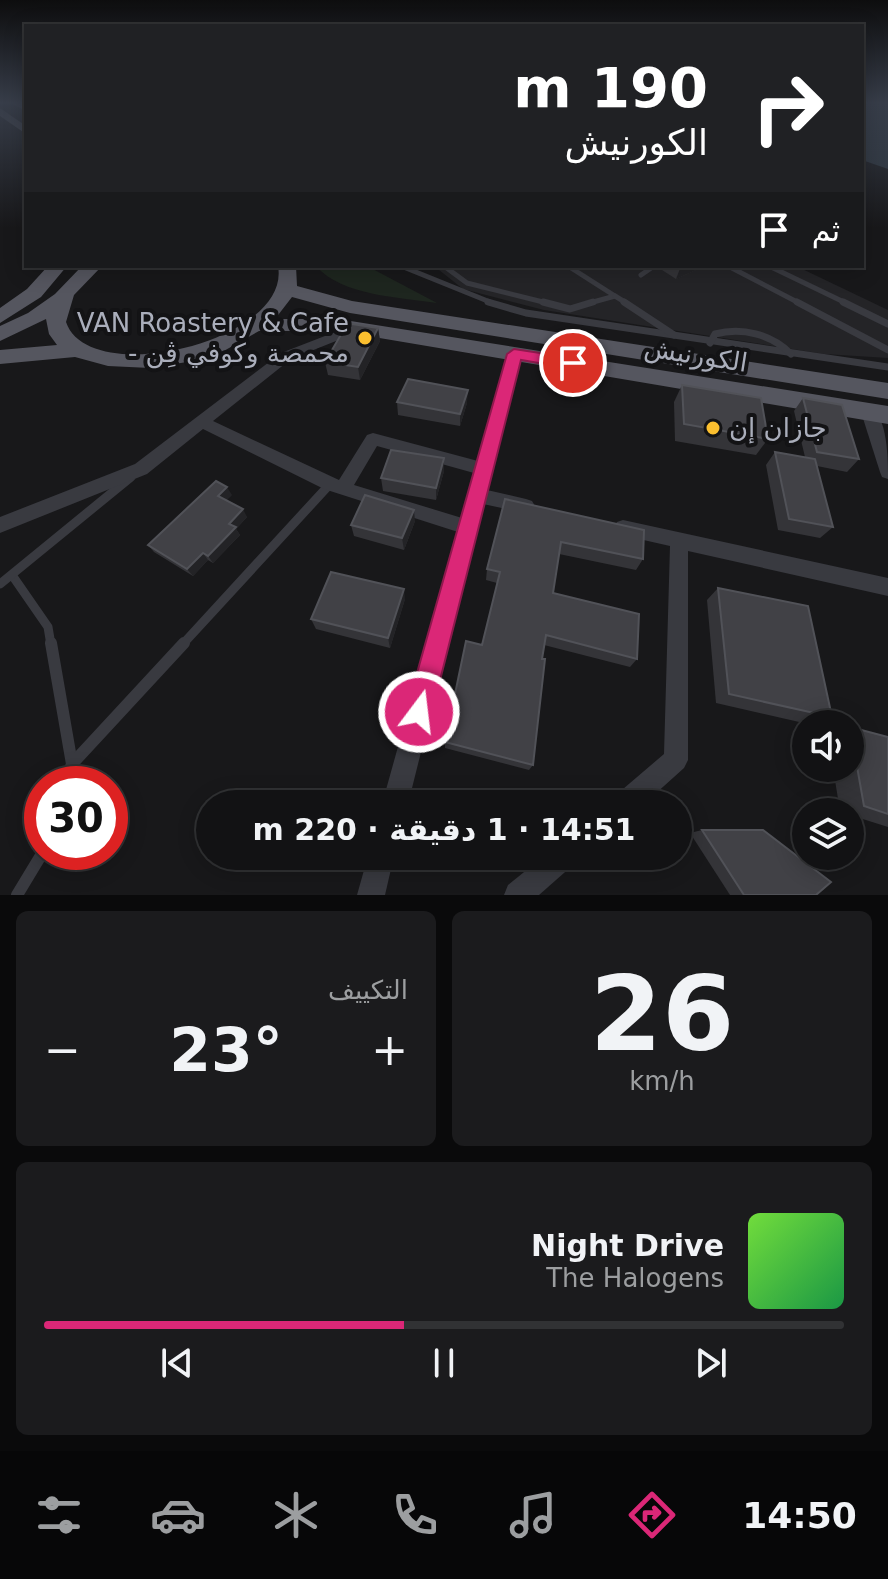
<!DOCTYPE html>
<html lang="ar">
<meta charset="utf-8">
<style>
body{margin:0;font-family:"DejaVu Sans","Noto Sans Arabic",sans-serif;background:#1b1b1d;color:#f1f3f6;direction:rtl;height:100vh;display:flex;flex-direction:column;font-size:30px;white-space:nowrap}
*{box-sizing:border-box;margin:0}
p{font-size:26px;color:#9c9ea0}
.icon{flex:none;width:44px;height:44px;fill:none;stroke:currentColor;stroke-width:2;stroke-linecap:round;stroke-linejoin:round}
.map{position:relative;height:895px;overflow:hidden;direction:ltr}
.sheet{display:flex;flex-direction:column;gap:16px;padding:16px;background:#0a0a0b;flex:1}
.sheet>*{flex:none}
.banner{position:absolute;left:24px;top:24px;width:840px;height:244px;border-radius:0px;box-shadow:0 4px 20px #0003,0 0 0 2px #313234;direction:rtl;background:#202124;color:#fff;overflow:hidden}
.tools{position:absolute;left:792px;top:710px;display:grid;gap:16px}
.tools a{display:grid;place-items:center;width:72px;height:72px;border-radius:50%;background:#121214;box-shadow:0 4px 20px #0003,0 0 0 2px #313234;font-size:40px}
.speed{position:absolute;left:24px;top:766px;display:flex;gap:16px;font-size:40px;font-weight:700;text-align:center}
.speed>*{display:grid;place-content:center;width:104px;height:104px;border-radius:50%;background:#121214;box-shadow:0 4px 20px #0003,0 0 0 2px #313234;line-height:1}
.speed .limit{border:12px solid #d22;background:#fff;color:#111}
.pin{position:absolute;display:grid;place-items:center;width:68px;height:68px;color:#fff;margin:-34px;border:4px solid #fff;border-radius:50%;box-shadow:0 2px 8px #0007}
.me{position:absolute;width:88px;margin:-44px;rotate:15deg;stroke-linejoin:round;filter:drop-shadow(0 0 6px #0008)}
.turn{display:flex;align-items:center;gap:28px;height:168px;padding:0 24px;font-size:36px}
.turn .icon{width:104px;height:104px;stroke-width:2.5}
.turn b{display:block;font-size:56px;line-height:68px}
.then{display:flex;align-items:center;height:76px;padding:0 24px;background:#0003;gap:16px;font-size:30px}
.big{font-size:60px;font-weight:800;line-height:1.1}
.sheet .widget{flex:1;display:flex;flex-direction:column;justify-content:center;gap:12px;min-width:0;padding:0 28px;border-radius:12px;background:#1b1b1d}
.sheet .dial{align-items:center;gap:0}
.dial b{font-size:104px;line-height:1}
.song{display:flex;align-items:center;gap:24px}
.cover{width:96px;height:96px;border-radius:12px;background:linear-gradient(135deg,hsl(100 70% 55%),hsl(140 70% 35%))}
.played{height:8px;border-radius:4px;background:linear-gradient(90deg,#db2777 45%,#313234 45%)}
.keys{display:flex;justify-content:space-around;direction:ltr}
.heat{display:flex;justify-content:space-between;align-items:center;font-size:44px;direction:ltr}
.sheet .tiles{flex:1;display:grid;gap:16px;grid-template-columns:1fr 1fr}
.widget:last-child{grid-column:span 2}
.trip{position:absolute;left:196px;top:790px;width:496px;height:80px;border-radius:40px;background:#121214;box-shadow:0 4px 20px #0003,0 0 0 2px #313234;font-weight:800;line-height:80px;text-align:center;direction:rtl}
.dock{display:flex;height:128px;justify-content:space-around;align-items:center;background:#070708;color:#9c9ea0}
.dock .icon{width:56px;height:56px}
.dock .current{color:#db2777}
.dock b{font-size:36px;color:#f1f3f6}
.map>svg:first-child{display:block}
</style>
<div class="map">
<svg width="888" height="895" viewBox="0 0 888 895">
<rect width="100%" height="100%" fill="#18181a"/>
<path fill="#242427" d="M434 266H796L888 310V358L824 354 544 310 463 289Z"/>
<path fill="#1e261f" d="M316 266H367L437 303C399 297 342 296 316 266Z"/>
<path fill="#2d363f" d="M862 103H888V169L862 160Z"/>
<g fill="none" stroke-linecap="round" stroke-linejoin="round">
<g stroke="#393a40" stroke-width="5">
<path d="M401 266 495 304"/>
<path d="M444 266 467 283 551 304"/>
<path d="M568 266 615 296 586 304"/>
<path d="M728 266 801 304"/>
<path d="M769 266 848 304"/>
<path d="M641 275 654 266"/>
<path d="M615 296 628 304"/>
</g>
<g stroke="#393a40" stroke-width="7">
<path d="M488 302 526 313 888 367"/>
<path d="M543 302 570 309 593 302"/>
<path d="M624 302 674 335"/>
<path d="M797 302 888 350"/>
<path d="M843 302 888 324"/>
<path d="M710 343 715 334C742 327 771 334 791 354"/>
</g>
<g stroke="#393a40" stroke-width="9">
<path d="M12 575 48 627 51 645"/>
<path d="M0 584 131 477"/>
<path d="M182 645 330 484"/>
</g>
<g stroke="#393a40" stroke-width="12">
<path d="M51 643 72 764 65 784"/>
<path d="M72 764 184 643"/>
<path d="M17 895 43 852"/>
</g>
<g fill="#393a40" fill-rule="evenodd">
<path d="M356 324 362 328 361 331 291 359 213 421 339 480 367 435 373 433 478 461 507 354 514 350 521 354 487 490 526 499 532 501 535 506 532 511 526 513 483 504 408 804H382L458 532 324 489 203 429 147 474 0 533V517L135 464 281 353ZM377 446 474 473 462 518 354 485Z"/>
<path d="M869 407C888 414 888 461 888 479L882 477 880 472 861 412Z"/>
<path d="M623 520 888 578V596L688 551V760L684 768 644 804H612L616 795 664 754 670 546 617 534 614 528 617 522Z"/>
<path d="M368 856H394L385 895H357Z"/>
<path d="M544 856H577L573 865 539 895H504L508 885Z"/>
</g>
<g fill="#474850" fill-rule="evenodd">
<path d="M11 103 26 104V111Z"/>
<path d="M0 108 26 126V134L0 116Z"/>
</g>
<g fill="#55565f" fill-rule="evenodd">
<path d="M48 266H67L41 297 0 323V308L27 289Z"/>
<path d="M82 266H102L74 295 66 322C89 390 292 341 278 266H296L297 286 352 301 888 383V399L350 313 292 297 275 319H338L888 406V424L338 331H259L222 352 193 361 150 368 108 366 75 357 0 364V350L57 345 49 334 46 319 0 341V326L28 313 55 294Z"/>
</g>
</g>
<g fill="#343438">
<path d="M658 266H705L676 279 659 268Z"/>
<path d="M378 328 380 341 360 380 328 375 325 362Z"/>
<path d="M682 385 768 439 756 455 675 441 674 402Z"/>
<path d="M803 398 859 459 847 472 817 466 833 527 820 538 778 530 766 465 775 452 805 457 794 411Z"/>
<path d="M397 402 467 403 460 426 398 415Z"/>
<path d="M444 471 436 500 383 491 381 478Z"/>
<path d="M232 495 226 500 247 517 236 529 240 535 213 563 208 560 193 576 154 552 148 545Z"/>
<path d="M505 499 643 559 636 570 559 554 553 593 637 659 630 667 544 645 542 659 533 765 529 770 445 748V742L482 645 497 583 486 580 487 569Z"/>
<path d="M415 521 404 550 354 536 351 525Z"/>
<path d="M718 588 832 717 817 724H808L716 703 707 600Z"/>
<path d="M405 599 390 648 316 629 311 619Z"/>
<path d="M850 728 888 737V827L850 815V812L840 811 833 768H850Z"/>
<path d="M702 830 816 895H730L690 833Z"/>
</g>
<g fill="#232326">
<path d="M681 266H705L676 279Z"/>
<path d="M378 328 380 341 360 380 358 367Z"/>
<path d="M468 390 467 403 460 426V414Z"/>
<path d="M444 458V471L436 500V488Z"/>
<path d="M227 487 232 495 223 504 218 496Z"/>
<path d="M243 509 247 517 236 529 240 535 213 563 208 556 229 524Z"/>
<path d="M414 510 415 521 404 550 402 538Z"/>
<path d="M203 553 208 560 193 576 187 569Z"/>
<path d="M404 589 405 599 390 648 388 638Z"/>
</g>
<g fill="#414146" stroke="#515258" stroke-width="2">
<path d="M352 324 378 328 358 367 325 362 346 326Z"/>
<path d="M408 379 468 390 460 414 397 402Z"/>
<path d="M682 385 761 398 768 439 684 424Z"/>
<path d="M803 398 842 405 859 459 817 452Z"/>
<path d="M391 450 444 458 436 488 381 478Z"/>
<path d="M775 452 815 459 833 527 789 519Z"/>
<path d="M216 481 227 487 218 496 243 509 229 524 236 527 208 556 203 553 187 569 148 545Z"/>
<path d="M365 495 414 510 402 538 351 525Z"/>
<path d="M505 499 644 530 643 559 561 542 553 593 639 614 637 659 546 635 542 659H545L533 765 445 742 466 641 482 645 500 572 487 569Z"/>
<path d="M331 572 404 589 388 638 311 619Z"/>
<path d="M718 588 808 606 832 717 729 694Z"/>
<path d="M850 727 888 737V814L864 806Z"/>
<path d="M702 830H763L831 882 816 895H744Z"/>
</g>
<linearGradient id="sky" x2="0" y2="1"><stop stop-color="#0d0d0e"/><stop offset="0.45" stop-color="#373d49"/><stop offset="1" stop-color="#373d49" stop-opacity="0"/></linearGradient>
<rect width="888" height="228" fill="url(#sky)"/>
<path fill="#db2777" stroke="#8e194d" stroke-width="2" d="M514 349 573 358 581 363 573 369 521 360 432 712 429 721 419 725 410 721 406 712 507 354Z"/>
<g fill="#fbbf2f" stroke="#131315" stroke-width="3">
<circle cx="365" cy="338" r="8"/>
<circle cx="713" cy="428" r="8"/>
</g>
<g text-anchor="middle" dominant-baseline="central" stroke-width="8" stroke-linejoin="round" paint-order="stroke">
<g font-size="26" fill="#aaaebb" stroke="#131315" text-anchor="end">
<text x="349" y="323">VAN Roastery &amp; Cafe<tspan x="349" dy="30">- محمصة وكوفي ڤِن</tspan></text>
<text x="729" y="428" text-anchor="start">جازان إن</text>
</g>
<g font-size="26" fill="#aaaebb" stroke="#131315">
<text transform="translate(696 355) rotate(9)">الكورنيش</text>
</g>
</g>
</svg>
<div class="tools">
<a><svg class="icon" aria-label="sound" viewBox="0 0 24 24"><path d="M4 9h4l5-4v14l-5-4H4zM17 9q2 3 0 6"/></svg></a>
<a><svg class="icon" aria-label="layers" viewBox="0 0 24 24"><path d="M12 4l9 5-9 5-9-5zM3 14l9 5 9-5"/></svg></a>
</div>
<div class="speed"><div class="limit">30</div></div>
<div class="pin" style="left:573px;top:363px;background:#d93025"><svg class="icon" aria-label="arrive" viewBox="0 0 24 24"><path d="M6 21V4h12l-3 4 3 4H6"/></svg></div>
<svg class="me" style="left:419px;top:712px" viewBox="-20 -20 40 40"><circle r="17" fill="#db2777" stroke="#fff" stroke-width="3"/><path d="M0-11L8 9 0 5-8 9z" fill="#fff"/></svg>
<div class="trip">14:51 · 1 دقيقة · 220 m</div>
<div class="banner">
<div class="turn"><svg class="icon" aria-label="right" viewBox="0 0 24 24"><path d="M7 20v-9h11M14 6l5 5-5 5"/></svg><div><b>190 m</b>الكورنيش</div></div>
<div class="then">ثم<svg class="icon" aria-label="arrive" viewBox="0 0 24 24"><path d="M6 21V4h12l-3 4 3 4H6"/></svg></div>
</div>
</div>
<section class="sheet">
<div class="tiles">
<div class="widget dial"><b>26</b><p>km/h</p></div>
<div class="widget"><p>التكييف</p>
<div class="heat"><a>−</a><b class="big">23°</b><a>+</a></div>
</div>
<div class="widget">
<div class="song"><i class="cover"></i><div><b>Night Drive</b><p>The Halogens</p></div></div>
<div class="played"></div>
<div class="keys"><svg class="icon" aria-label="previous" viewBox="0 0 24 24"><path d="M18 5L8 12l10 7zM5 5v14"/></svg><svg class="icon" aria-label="pause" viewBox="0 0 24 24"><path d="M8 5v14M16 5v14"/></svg><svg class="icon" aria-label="next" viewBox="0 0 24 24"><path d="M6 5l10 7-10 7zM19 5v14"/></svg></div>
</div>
</div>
</section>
<nav class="dock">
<b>14:50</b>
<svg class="icon current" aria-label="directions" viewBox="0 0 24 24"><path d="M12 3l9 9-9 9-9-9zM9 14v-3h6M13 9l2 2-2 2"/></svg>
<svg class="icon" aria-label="music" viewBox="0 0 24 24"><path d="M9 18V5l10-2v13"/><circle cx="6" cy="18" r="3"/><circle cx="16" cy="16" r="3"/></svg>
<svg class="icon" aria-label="phone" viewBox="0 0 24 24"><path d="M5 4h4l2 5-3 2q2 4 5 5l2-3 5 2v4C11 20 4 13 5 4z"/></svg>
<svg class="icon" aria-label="climate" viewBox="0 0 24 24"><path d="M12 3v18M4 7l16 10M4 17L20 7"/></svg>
<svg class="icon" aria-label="car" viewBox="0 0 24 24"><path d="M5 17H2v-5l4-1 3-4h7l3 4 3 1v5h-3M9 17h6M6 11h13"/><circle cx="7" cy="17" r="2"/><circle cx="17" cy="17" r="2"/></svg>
<svg class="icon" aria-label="filters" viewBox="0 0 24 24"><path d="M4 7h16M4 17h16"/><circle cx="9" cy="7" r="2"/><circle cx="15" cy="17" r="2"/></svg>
</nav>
